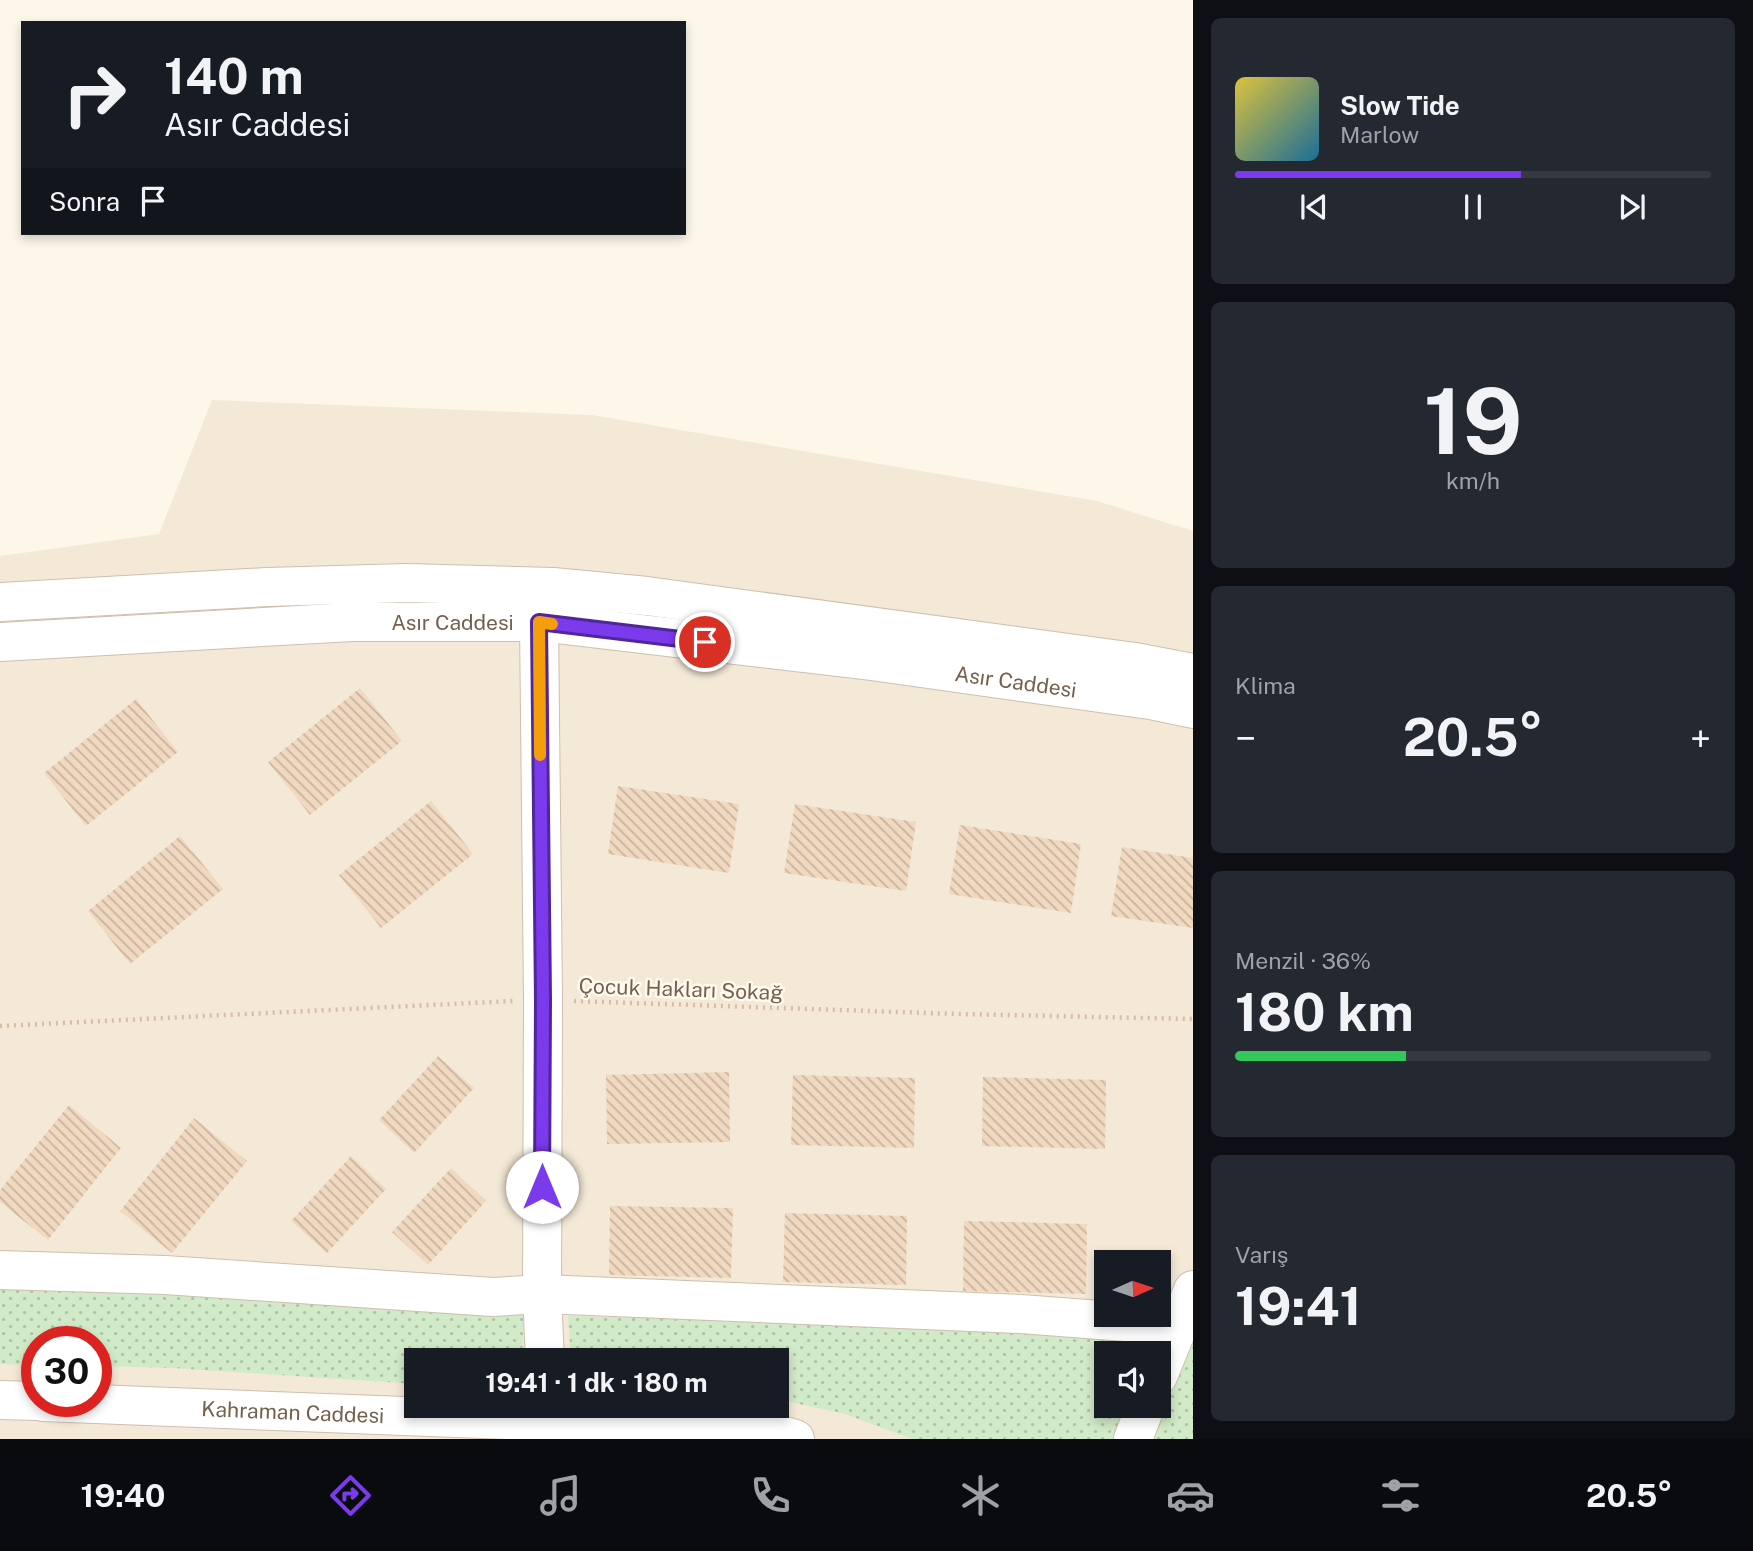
<!DOCTYPE html>
<html lang="tr">
<meta charset="utf-8">
<style>
body{margin:0;font-family:"Public Sans",sans-serif;background:#242831;color:#f1f3f6;height:100vh;display:flex;flex-direction:column;font-size:26px;white-space:nowrap}
*{box-sizing:border-box;margin:0}
p{font-size:23px;color:#9ea1a6}
.icon{flex:none;width:38px;height:38px;fill:none;stroke:currentColor;stroke-width:2;stroke-linecap:round;stroke-linejoin:round}
.map{position:relative;flex:1;overflow:hidden}
.sheet{display:flex;flex-direction:column;gap:18px;padding:18px;background:#0d0f14;width:560px}
.sheet>*{flex:none}
.top-card{position:absolute;left:21px;top:21px;width:665px;height:214px;border-radius:0px;box-shadow:0 4px 10px #0003;background:#171b24;color:#f1f3f6;overflow:hidden}
.needle{width:46px;rotate:87deg}
.fabs{position:absolute;left:1094px;top:1250px;display:grid;gap:14px}
.fabs a{display:grid;place-items:center;width:77px;height:77px;border-radius:0px;background:#171b24;box-shadow:0 4px 10px #0003;font-size:35px}
.speed{position:absolute;left:21px;top:1326px;display:flex;gap:14px;font-size:35px;font-weight:700;text-align:center}
.speed>*{display:grid;place-content:center;width:91px;height:91px;border-radius:50%;background:#171b24;box-shadow:0 4px 10px #0003;line-height:1}
.speed .limit{border:10px solid #d22;background:#fff;color:#111}
.pin{position:absolute;display:grid;place-items:center;width:60px;height:60px;color:#fff;margin:-30px;border:4px solid #fff;border-radius:50%;box-shadow:0 2px 7px #0007}
.me{position:absolute;width:77px;margin:-38px;rotate:0deg;stroke-linejoin:round;filter:drop-shadow(0 0 5px #0008)}
.turn{display:flex;align-items:center;gap:24px;height:147px;padding:0 28px;font-size:32px}
.turn .icon{width:91px;height:91px;stroke-width:2.5}
.turn b{display:block;font-size:49px;line-height:60px}
.then{display:flex;align-items:center;height:66px;padding:0 28px;background:#0003;gap:14px;font-size:26px}
.big{font-size:52px;font-weight:700;line-height:1.1}
.sheet .tile{flex:1;display:flex;flex-direction:column;justify-content:center;gap:10px;min-width:0;padding:0 24px;border-radius:10px;background:#242831}
.sheet .dial{align-items:center;gap:0}
.dial b{font-size:91px;line-height:1}
.song{display:flex;align-items:center;gap:21px}
.cover{width:84px;height:84px;border-radius:10px;background:linear-gradient(135deg,hsl(50 70% 55%),hsl(200 70% 35%))}
.played{height:7px;border-radius:4px;background:linear-gradient(90deg,#7c3aed 60%,#363941 60%)}
.keys{display:flex;justify-content:space-around;direction:ltr}
.heat{display:flex;justify-content:space-between;align-items:center;font-size:38px;direction:ltr}
.charge{height:10px;border-radius:5px;background:linear-gradient(90deg,#34c759 36%,#363941 0)}
.trip{position:absolute;left:404px;top:1348px;width:385px;height:70px;border-radius:0px;background:#171b24;box-shadow:0 4px 10px #0003;font-weight:700;line-height:70px;text-align:center}
.menu{display:flex;height:112px;justify-content:space-around;align-items:center;background:#090b0e;color:#9ea1a6}
.menu .icon{width:49px;height:49px}
.menu .on{color:#7c3aed}
.menu b{font-size:32px;color:#f1f3f6}
main{display:flex;flex:1;min-height:0}
.map>svg:first-child{display:block}
</style>
<main>
<div class="map">
<svg width="1193" height="1439" viewBox="0 0 1193 1439">
<defs>
<pattern id="grass-dots" width="8" height="8" patternUnits="userSpaceOnUse" patternTransform="scale(1.75)"><rect width="8" height="8" fill="#d1eac7"/><path d="M2 2h.1M6 6h.1" fill="none" stroke="#aec1a4" stroke-width="1.8" stroke-linecap="round"/></pattern>
<pattern id="building-back-hatch" width="6" height="6" patternUnits="userSpaceOnUse" patternTransform="scale(1.75)"><rect width="6" height="6" fill="#f1d9c0"/><path d="M-1 5l2 2M0 0l6 6M5-1l2 2" fill="none" stroke="#c8b39e"/></pattern>
</defs>
<rect width="100%" height="100%" fill="#fcf7e9"/>
<path fill="#f4e9d7" fill-rule="evenodd" d="M212 400 592 415 1097 501 1193 531V1439H0V556L159 534ZM1106 1262H1158V1314H1106ZM37 1342H96V1402H37ZM1106 1353H1158V1405H1106ZM416 1360H777V1405H416Z"/>
<g fill="url(#grass-dots)">
<path d="M0 1287 524 1312 522 1360H416V1384L173 1368 96 1366V1342H37V1365L0 1364Z"/>
<path d="M568 1316 843 1323 1153 1341 1148 1353H1106V1405H1127L1113 1439H912L845 1414 777 1399V1360H571Z"/>
<path d="M1189 1341 1193 1342V1439H1148Z"/>
</g>
<g fill="url(#building-back-hatch)">
<path d="M360 688 402 741 310 815 268 762Z"/>
<path d="M136 699 178 752 86 826 44 773Z"/>
<path d="M618 786 739 804 729 873 608 854Z"/>
<path d="M431 801 473 854 381 928 339 875Z"/>
<path d="M795 804 916 822 906 891 784 873Z"/>
<path d="M960 825 1081 844 1071 913 949 894Z"/>
<path d="M180 836 223 889 130 964 88 911Z"/>
<path d="M1122 847 1193 858V928L1111 916Z"/>
<path d="M438 1056 474 1088 414 1153 379 1120Z"/>
<path d="M729 1072 730 1142 607 1144 606 1075Z"/>
<path d="M793 1075 915 1078 914 1148 791 1145Z"/>
<path d="M983 1077 1106 1080 1105 1149 982 1146Z"/>
<path d="M69 1105 121 1148 48 1240 0 1202V1190Z"/>
<path d="M194 1118 247 1161 172 1253 120 1211Z"/>
<path d="M351 1156 386 1189 327 1253 291 1221Z"/>
<path d="M451 1168 486 1201 428 1265 392 1232Z"/>
<path d="M610 1206 733 1208 731 1278 609 1275Z"/>
<path d="M785 1213 907 1216 906 1285 783 1282Z"/>
<path d="M964 1221 1087 1224 1086 1294 963 1291Z"/>
</g>
<g fill="none" stroke-linecap="round" stroke-linejoin="round">
<defs>
<g id="minor">
<path d="M0 602 267 587 406 583 553 587 647 596 1135 662 1193 673"/>
<path d="M539 622 543 1000 542 1294 545 1360"/>
<path id="s1" d="M0 642 352 622H539L871 661 1150 700 1193 709"/>
<path d="M0 1270 165 1275 493 1297 542 1294 1021 1314 1179 1326"/>
<path d="M1158 1376 1193 1290"/>
<path d="M0 1400 37 1401"/>
<path id="s2" d="M43 1402 689 1427 778 1434 795 1439"/>
<path d="M1133 1439 1146 1405"/>
</g>
</defs>
<use href="#minor" stroke="#cebfae" stroke-width="40"/>
<g stroke="#d7bca3" stroke-width="4.5" stroke-dasharray="2 5" stroke-linecap="butt">
<path d="M574 1001 958 1014 1193 1019"/>
<path d="M0 1026 513 1001"/>
</g>
<use href="#minor" stroke="#fff" stroke-width="38"/>
</g>
<g fill="none" stroke-linecap="round" stroke-linejoin="round">
<defs>
<path id="route" d="M542 1187 543 1000 539 622 705 642"/>
</defs>
<use href="#route" stroke="#51269a" stroke-width="18"/>
<use href="#route" stroke="#7c3aed" stroke-width="12"/>
<path stroke="#f59e0b" stroke-width="12" d="M540 755 539 622 552 624"/>
</g>
<g text-anchor="middle" dominant-baseline="central" stroke-width="5" stroke-linejoin="round" paint-order="stroke">
<g font-size="21" fill="#76604c" stroke="#fffaef">
<text stroke="none"><textPath href="#s1" startOffset="453">Asır Caddesi</textPath></text>
<text stroke="none"><textPath href="#s1" startOffset="1020">Asır Caddesi</textPath></text>
<text transform="translate(681 989) rotate(2)">Çocuk Hakları Sokağ</text>
<text stroke="none"><textPath href="#s2" startOffset="250">Kahraman Caddesi</textPath></text>
</g>
</g>
</svg>
<div class="fabs">
<a><svg class="needle" viewBox="-14 -14 28 28"><path d="M0-13l5 13h-10z" fill="#e53935"/><path d="M0 13l5-13h-10z" fill="#9ea1a6"/></svg></a>
<a><svg class="icon" aria-label="sound" viewBox="0 0 24 24"><path d="M4 9h4l5-4v14l-5-4H4zM17 9q2 3 0 6"/></svg></a>
</div>
<div class="speed"><div class="limit">30</div></div>
<div class="pin" style="left:705px;top:642px;background:#d93025"><svg class="icon" aria-label="arrive" viewBox="0 0 24 24"><path d="M6 21V4h12l-3 4 3 4H6"/></svg></div>
<svg class="me" style="left:542px;top:1187px" viewBox="-20 -20 40 40"><circle r="19" fill="#fff"/><path d="M0-13L10 11 0 6-10 11z" fill="#7c3aed"/></svg>
<div class="trip">19:41 · 1 dk · 180 m</div>
<div class="top-card">
<div class="turn"><svg class="icon" aria-label="right" viewBox="0 0 24 24"><path d="M7 20v-9h11M14 6l5 5-5 5"/></svg><div><b>140 m</b>Asır Caddesi</div></div>
<div class="then">Sonra<svg class="icon" aria-label="arrive" viewBox="0 0 24 24"><path d="M6 21V4h12l-3 4 3 4H6"/></svg></div>
</div>
</div>
<section class="sheet">
<div class="tile">
<div class="song"><i class="cover"></i><div><b>Slow Tide</b><p>Marlow</p></div></div>
<div class="played"></div>
<div class="keys"><svg class="icon" aria-label="previous" viewBox="0 0 24 24"><path d="M18 5L8 12l10 7zM5 5v14"/></svg><svg class="icon" aria-label="pause" viewBox="0 0 24 24"><path d="M8 5v14M16 5v14"/></svg><svg class="icon" aria-label="next" viewBox="0 0 24 24"><path d="M6 5l10 7-10 7zM19 5v14"/></svg></div>
</div>
<div class="tile dial"><b>19</b><p>km/h</p></div>
<div class="tile"><p>Klima</p>
<div class="heat"><a>−</a><b class="big">20.5°</b><a>+</a></div>
</div>
<div class="tile"><p>Menzil · 36%</p><b class="big">180 km</b><div class="charge"></div></div>
<div class="tile"><p>Varış</p><b class="big">19:41</b></div>
</section>
</main>
<nav class="menu">
<b>19:40</b>
<svg class="icon on" aria-label="directions" viewBox="0 0 24 24"><path d="M12 3l9 9-9 9-9-9zM9 14v-3h6M13 9l2 2-2 2"/></svg>
<svg class="icon" aria-label="music" viewBox="0 0 24 24"><path d="M9 18V5l10-2v13"/><circle cx="6" cy="18" r="3"/><circle cx="16" cy="16" r="3"/></svg>
<svg class="icon" aria-label="phone" viewBox="0 0 24 24"><path d="M5 4h4l2 5-3 2q2 4 5 5l2-3 5 2v4C11 20 4 13 5 4z"/></svg>
<svg class="icon" aria-label="climate" viewBox="0 0 24 24"><path d="M12 3v18M4 7l16 10M4 17L20 7"/></svg>
<svg class="icon" aria-label="car" viewBox="0 0 24 24"><path d="M5 17H2v-5l4-1 3-4h7l3 4 3 1v5h-3M9 17h6M6 11h13"/><circle cx="7" cy="17" r="2"/><circle cx="17" cy="17" r="2"/></svg>
<svg class="icon" aria-label="filters" viewBox="0 0 24 24"><path d="M4 7h16M4 17h16"/><circle cx="9" cy="7" r="2"/><circle cx="15" cy="17" r="2"/></svg>
<b>20.5°</b>
</nav>
